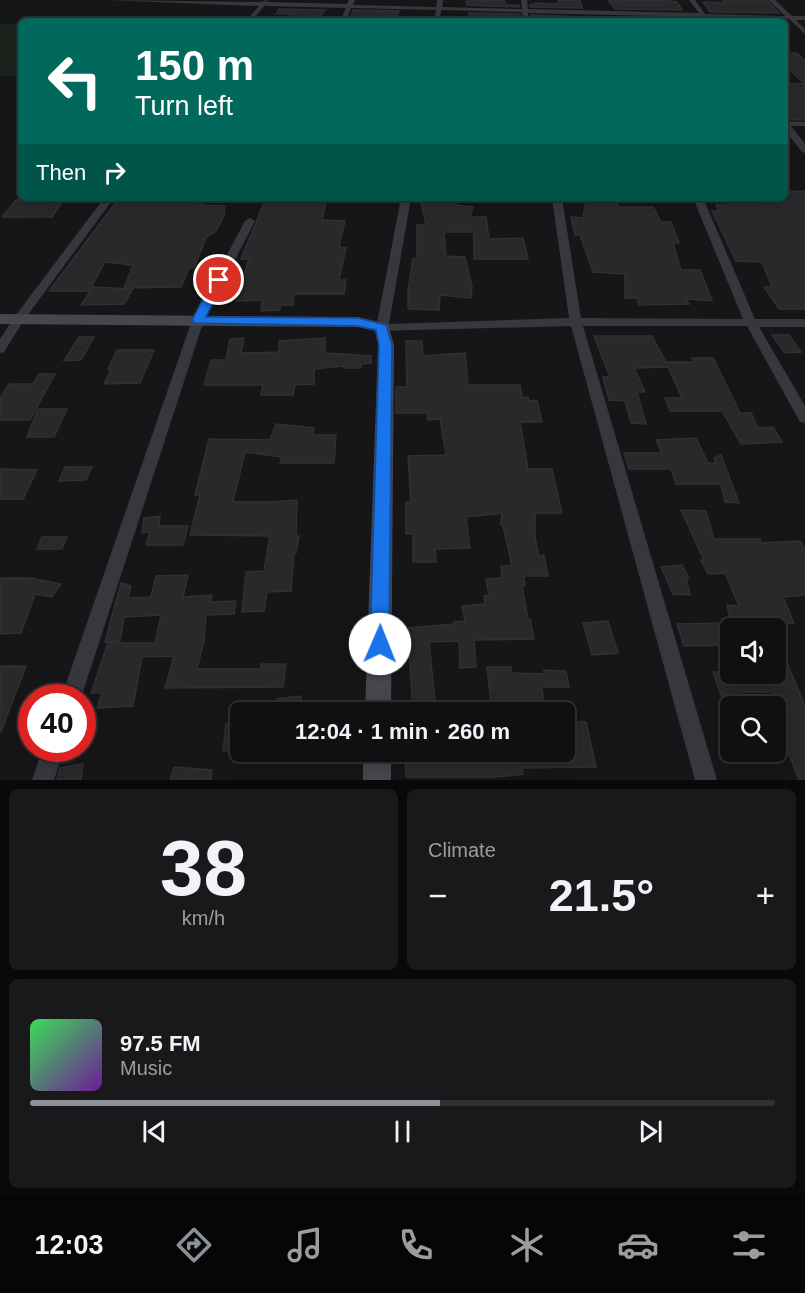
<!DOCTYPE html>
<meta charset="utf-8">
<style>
body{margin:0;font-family:Arial,sans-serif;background:#19191b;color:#f1f3f6;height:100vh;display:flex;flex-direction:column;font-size:22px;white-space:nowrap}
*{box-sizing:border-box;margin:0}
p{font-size:20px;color:#9c9d9f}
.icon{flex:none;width:33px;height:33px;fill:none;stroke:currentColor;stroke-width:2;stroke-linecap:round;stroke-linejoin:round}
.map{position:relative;height:780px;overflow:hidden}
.drawer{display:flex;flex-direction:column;gap:9px;padding:9px;background:#09090a;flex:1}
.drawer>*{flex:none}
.hud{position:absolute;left:18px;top:18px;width:770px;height:183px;border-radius:9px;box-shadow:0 3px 15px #0003,0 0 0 2px #303032;background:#00695c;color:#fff;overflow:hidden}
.buttons{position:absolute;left:720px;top:618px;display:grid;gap:12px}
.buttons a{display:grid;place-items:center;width:66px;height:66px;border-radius:9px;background:#101012;box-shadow:0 3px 15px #0003,0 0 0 2px #303032;font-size:30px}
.speed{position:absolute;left:18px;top:684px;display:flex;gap:12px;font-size:30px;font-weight:700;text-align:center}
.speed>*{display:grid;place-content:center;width:78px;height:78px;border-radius:50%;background:#101012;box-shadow:0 3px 15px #0003,0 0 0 2px #303032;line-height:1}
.speed .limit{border:9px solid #d22;background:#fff;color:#111}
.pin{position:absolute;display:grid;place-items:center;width:51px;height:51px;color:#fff;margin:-26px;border:3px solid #fff;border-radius:50%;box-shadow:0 2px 6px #0007}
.me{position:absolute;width:66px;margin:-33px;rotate:1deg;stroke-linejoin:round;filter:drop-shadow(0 0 4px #0008)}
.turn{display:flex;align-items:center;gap:21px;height:126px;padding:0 18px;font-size:27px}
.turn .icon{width:78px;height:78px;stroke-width:2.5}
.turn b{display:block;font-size:42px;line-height:51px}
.then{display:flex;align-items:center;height:57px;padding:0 18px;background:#0003;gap:12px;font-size:22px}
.big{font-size:45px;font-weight:700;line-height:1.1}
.drawer .widget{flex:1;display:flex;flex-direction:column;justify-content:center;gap:9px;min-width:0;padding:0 21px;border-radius:9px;background:#19191b}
.drawer .dial{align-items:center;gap:0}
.dial b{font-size:78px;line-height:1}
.song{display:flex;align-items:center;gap:18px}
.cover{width:72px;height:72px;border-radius:9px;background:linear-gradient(135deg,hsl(130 70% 55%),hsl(280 70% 35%))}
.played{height:6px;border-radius:3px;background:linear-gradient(90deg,#8c9099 55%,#303032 55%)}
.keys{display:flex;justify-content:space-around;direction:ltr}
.heat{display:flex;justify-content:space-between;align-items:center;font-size:33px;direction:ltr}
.drawer .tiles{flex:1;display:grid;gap:9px;grid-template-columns:1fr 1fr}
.widget:last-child{grid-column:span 2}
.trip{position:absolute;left:230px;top:702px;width:345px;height:60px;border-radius:9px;background:#101012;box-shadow:0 3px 15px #0003,0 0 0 2px #303032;font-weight:700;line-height:60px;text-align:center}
.tab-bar{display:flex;height:96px;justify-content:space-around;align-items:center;background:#060607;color:#9c9d9f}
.tab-bar .icon{width:42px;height:42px}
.tab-bar .on{color:#8c9099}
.tab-bar b{font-size:27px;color:#f1f3f6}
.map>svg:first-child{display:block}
</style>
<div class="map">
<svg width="805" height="780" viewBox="0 0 805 780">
<rect width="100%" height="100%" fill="#161618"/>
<path fill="#1c231d" d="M21 23V77L0 76V24Z"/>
<g fill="#29292c" stroke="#303034" stroke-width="1.5">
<path d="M504 0 506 5H519V7L467 5 466 1Z"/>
<path d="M559 0H580L582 8 530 7V5L536 3 557 4Z"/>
<path d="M660 0 677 2 682 10 615 9 609 1Z"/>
<path d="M723 0H767L779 13 710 12 703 2 726 3Z"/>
<path d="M279 9 325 10 318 19H288L291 14H276Z"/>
<path d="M353 10 399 11 396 21H350Z"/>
<path d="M469 13 520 14V17H518V21H471Z"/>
<path d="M531 15 585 17 587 21 555 20 554 17H531Z"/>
<path d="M784 53H797L805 61V120L784 119V115H789L784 106V83L805 84 784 65Z"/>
<path d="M805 191V309H779L764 287H772L762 262 736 261 712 211H719L716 205H729L726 200 755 201 752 198H784V192Z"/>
<path d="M119 198H206L201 205 225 206 224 216 216 231 206 238 194 268H189L181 287 124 288 133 265 105 262 89 291H49Z"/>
<path d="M266 198H316V202H326L322 220 345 221 339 247 346 248 339 280H346L344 294H294L293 305H280V310L261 311 262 300 236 301 249 259H241Z"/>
<path d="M420 198H456V205L473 207 470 217H486L489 239 523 238 528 259H474V232H444L446 256 465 257 472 286 471 298 440 295 439 310 408 309V291L413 259H417V225H426Z"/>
<path d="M586 199H613L619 207H653L661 222H671L679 243H673L681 270H700L712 301 686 299 689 304 639 305 637 298H625V274L593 272 580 235H575L571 217 583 218Z"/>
<path d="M16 200 63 201 52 217H2Z"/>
<path d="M93 287 133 289 124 304 81 305Z"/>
<path d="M772 335H789L801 352 785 353Z"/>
<path d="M594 336H652L666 362H694L692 358H713L740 413H751L758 428 773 427 782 442 741 444 721 409V411H670L665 398H682L668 367 634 368 645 392H637L646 424 631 423 625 401 609 400 603 377H610Z"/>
<path d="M79 337H94L81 360 64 361Z"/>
<path d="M244 338 241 353 279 352V341L325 338V353L371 356V363L361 364V368H343V366L314 369V384L295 385 293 395H261L263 385H204L211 360H226L230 339Z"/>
<path d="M406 341H422L423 356 465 353 468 385H520L522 398 528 397 529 401 537 400 542 422H520L528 469H552L562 513H535V538L539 556 544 555 548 576H524L525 586H522L528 619H530L534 639 474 640 476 667 460 668 459 641 429 642 436 712H413L408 628 454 624V622L465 621 462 606 485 604 484 596 489 595 486 579 502 578 501 566H512L503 526 501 525 502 513 466 517 470 548 435 549 436 562H413V534H406V502H411L408 456 446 455 440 419 428 420 427 413H396V387H407Z"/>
<path d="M117 350H154L140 383 104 384 111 369H108Z"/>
<path d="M39 374H55L30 420H0V399L9 384H33Z"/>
<path d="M38 409H67L54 437H27Z"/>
<path d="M276 424 314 428 313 435H336L334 463H280L282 457 245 452 233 502H271L297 500 296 536H299L296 553H294L291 591 267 592 264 611 242 612 246 572 264 571 270 536 190 535 200 495H195L209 439 270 440Z"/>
<path d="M696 438 708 463H716L714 458 721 455 739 503 725 502 721 484H676L671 469H629L624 453H662L656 440Z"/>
<path d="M65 467H92L86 480 59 481Z"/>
<path d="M0 469 37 470 23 499H0Z"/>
<path d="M681 510 706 511 714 539H760L762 543 800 541 805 549V595L783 597 794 623H770L772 628H732L727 605 739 606 725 573 708 574 701 560H704Z"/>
<path d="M160 516 159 526H188L183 545H146L150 532 142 533 144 518Z"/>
<path d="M42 537H67L62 549H37Z"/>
<path d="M682 565 689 578H686L690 595 673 594 661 567Z"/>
<path d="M188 575 183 597 212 595 211 602 236 601 234 614 206 615 204 641 197 669H261V664H286L283 687 165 688 174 656 142 657 133 706 97 708 102 693H91L108 643H155L161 615 124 617 120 641 105 642 121 583 131 586 128 598 151 597 156 576Z"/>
<path d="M0 578H30L61 584 52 597 35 594 21 633 0 634Z"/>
<path d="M608 621 618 653 592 655 583 623Z"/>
<path d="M730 623V645L684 646 677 624Z"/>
<path d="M776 636 805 706V780H799L789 754 776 755V730H787L772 692H742L747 705 725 706 713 672 776 674Z"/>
<path d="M0 666H26L1 732H0Z"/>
<path d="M487 667H511L512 673 544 674V670L566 671 569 687H542L545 712H492Z"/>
<path d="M301 696 302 710 277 712V699Z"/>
<path d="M564 722H586L596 767 522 768 523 774 496 777H406L405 752 564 753Z"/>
<path d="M240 723V750L223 751 226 724Z"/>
<path d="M83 764 81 780H57L60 768Z"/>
<path d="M174 767 212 770 211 780H170Z"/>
</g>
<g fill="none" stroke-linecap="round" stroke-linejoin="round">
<g fill="#37383d" fill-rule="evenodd">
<path d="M107 0 261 2 269 0 267 2 347 4 349 0H355L353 5 436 7 437 0H443L442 7 522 9 521 0H527L528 9 699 13 689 0H695L705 14 785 16 769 0H775L792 16H805V20H796L805 29V34L789 19 708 17 709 19 706 21 702 17 528 13 529 21H523L522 12 441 10 440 21H434L436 10 351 8 346 21H340L346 8 264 6 252 21H246L259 6Z"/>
<path d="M784 121 805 122V126H791L805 144V153L802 152 784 129Z"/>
<path d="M104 198H114L24 320 4 352 0 353V339L13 319Z"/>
<path d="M401 198H411L389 324 569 318 552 198H562L581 318 743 319 693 198H703L755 319H805V327H759L805 406V423L800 422 747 326H583L717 780H695L571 326 378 331 376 328Z"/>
<path d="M250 218 255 221 204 320 81 698H61L192 320 245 221Z"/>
<path d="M43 748H64L54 780H32Z"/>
</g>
<g fill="#45474d" fill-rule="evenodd">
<path d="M0 314 358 317 388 324 394 345 391 712H365L378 345 375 331 358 327 0 324Z"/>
<rect x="363" y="752" width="28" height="28"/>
</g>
</g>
<path fill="#1a73e8" stroke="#114b97" stroke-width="1.5" d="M219 277 225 280 206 317 358 318 386 325 392 345 389 644 386 650 380 653 373 650 370 644 379 345 376 330 358 326 194 323 192 320 213 280Z"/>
</svg>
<div class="buttons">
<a><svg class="icon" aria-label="sound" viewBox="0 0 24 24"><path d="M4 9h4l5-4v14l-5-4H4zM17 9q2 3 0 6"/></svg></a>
<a><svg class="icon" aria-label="search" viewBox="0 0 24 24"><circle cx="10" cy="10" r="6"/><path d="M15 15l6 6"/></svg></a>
</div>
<div class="speed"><div class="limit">40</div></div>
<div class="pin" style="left:219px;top:280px;background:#d93025"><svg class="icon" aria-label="arrive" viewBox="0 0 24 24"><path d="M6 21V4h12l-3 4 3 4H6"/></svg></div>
<svg class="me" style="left:380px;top:644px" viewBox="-20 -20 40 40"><circle r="19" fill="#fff"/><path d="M0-13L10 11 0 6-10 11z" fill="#1a73e8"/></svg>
<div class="trip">12:04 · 1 min · 260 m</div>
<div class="hud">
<div class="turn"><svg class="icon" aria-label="left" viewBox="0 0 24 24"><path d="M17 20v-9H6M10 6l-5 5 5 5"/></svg><div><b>150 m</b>Turn left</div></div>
<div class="then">Then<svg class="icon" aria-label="right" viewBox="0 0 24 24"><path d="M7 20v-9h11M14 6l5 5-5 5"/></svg></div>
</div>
</div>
<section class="drawer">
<div class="tiles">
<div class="widget dial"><b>38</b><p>km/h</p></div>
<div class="widget"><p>Climate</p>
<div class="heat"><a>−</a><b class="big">21.5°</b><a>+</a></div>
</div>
<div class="widget">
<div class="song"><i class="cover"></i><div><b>97.5 FM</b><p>Music</p></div></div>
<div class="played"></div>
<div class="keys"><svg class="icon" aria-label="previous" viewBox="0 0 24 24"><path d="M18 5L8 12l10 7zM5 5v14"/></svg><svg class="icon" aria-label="pause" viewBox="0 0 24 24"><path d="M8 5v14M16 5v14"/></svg><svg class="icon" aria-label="next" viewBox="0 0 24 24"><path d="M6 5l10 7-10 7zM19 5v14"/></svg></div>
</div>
</div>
</section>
<nav class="tab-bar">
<b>12:03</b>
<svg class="icon on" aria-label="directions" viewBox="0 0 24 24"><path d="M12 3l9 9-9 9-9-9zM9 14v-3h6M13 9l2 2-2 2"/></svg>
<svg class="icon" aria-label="music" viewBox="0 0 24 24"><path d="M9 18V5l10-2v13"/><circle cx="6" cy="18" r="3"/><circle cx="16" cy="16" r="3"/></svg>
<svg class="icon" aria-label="phone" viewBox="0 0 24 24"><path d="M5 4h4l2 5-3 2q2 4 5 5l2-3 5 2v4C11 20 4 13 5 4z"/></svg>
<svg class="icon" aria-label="climate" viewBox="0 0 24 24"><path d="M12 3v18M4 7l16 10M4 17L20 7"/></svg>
<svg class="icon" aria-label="car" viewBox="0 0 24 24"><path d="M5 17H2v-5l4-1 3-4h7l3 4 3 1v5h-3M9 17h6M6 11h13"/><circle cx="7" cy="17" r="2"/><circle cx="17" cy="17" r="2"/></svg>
<svg class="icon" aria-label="filters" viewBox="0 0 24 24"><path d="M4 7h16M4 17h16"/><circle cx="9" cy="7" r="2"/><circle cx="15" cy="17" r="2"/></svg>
</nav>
